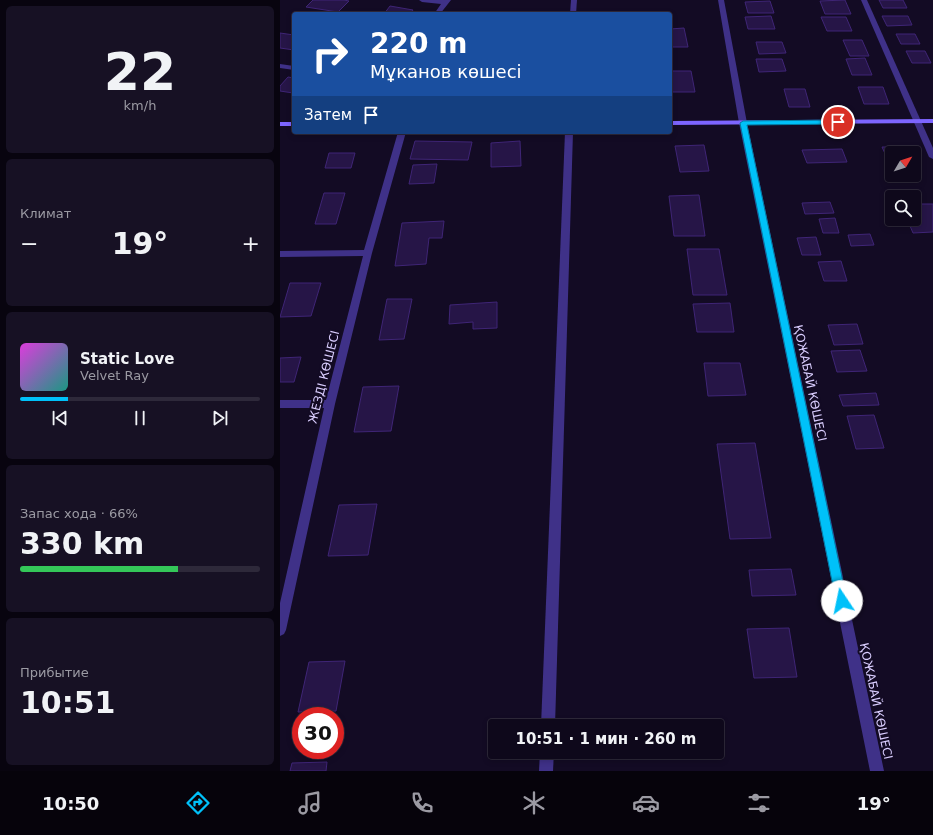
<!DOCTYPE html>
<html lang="ru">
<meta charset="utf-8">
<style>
body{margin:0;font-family:"DejaVu Sans",sans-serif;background:#171124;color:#f1f3f6;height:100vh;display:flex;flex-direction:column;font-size:15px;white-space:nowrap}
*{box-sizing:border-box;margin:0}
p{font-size:13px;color:#9b9aa3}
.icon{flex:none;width:22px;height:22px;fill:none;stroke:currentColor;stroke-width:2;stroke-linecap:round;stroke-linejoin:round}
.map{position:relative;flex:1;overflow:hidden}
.drawer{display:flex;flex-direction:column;gap:6px;padding:6px;background:#08040f;width:280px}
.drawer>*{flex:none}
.guide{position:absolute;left:12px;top:12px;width:380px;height:122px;border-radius:4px;box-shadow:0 2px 6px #0003,0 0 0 1px #2e293a;background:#1a4fa0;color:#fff;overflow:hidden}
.needle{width:26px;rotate:51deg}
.controls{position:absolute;left:605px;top:146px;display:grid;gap:8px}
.controls a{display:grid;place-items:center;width:36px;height:36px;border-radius:4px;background:#0e081b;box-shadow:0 2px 6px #0003,0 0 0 1px #2e293a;font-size:20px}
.speed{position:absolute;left:12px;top:707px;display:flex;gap:8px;font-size:20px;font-weight:700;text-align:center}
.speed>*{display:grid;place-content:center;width:52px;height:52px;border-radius:50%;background:#0e081b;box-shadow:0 2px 6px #0003,0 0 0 1px #2e293a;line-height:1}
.speed .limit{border:6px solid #d22;background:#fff;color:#111}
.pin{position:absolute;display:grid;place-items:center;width:34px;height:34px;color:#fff;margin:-17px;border:2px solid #fff;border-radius:50%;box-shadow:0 1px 4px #0007}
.me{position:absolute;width:44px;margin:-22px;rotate:349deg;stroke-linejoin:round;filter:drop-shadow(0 0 3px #0008)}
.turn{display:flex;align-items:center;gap:14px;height:84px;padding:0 12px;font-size:18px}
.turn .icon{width:52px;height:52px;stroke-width:2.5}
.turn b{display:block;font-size:28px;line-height:34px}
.then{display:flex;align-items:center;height:38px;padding:0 12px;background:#0003;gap:8px;font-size:15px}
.big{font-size:30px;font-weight:700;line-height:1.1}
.drawer .widget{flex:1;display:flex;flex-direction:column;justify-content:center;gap:6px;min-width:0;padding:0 14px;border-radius:6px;background:#171124}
.drawer .dial{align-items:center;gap:0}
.dial b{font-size:52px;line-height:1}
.song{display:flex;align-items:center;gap:12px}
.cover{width:48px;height:48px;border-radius:6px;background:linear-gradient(135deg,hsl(300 70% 55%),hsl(170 70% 35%))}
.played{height:4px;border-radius:2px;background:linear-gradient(90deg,#00c1f9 20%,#2e293a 20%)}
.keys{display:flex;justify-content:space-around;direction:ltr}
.heat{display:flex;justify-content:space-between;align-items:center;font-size:22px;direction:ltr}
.charge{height:6px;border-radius:3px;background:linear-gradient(90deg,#34c759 66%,#2e293a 0)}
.trip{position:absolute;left:208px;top:719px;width:236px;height:40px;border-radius:4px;background:#0e081b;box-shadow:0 2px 6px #0003,0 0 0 1px #2e293a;font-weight:700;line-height:40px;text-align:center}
.tab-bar{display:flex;height:64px;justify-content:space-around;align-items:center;background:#06030b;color:#9b9aa3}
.tab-bar .icon{width:28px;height:28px}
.tab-bar .on{color:#00c1f9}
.tab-bar b{font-size:18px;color:#f1f3f6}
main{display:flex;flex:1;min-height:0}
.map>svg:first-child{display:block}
</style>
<main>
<section class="drawer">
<div class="widget dial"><b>22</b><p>km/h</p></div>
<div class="widget"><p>Климат</p>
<div class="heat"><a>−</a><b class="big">19°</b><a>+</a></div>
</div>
<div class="widget">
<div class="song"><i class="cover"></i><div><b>Static Love</b><p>Velvet Ray</p></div></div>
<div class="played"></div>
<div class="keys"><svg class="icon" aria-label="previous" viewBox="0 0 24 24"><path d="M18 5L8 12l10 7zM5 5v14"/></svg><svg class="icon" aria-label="pause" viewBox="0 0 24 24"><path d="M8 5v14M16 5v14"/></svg><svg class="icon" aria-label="next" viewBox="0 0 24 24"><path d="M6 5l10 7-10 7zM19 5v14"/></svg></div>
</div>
<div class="widget"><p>Запас хода · 66%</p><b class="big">330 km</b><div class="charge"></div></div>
<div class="widget"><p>Прибытие</p><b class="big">10:51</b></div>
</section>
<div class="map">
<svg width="653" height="771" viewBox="0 0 653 771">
<rect width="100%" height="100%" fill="#130b24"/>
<g fill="#261547" stroke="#3f2576">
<path d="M33 0H64L69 1 58 12 26 7Z"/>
<path d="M565 0 571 14H545L540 1Z"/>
<path d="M599 0H623L627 8H603Z"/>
<path d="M490 1 494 13H468L465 2Z"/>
<path d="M110 6 133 10 130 14H104Z"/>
<path d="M491 16 495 29H468L465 17Z"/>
<path d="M602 16H628L632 25 607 26Z"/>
<path d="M541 17H566L572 31H547Z"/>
<path d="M404 28 408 47H390V29Z"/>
<path d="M0 33 14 35V50L0 48Z"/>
<path d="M616 34H635L640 44H621Z"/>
<path d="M563 40H582L589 56H570Z"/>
<path d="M476 42H502L506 53 479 54Z"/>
<path d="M626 51H645L651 63H632Z"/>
<path d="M585 58 592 75H572L566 59Z"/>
<path d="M476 59H502L506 71 479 72Z"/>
<path d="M390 71H411L415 92H390Z"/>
<path d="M8 77 14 78 13 93 0 91V86Z"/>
<path d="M578 87H603L609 104H584Z"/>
<path d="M504 89H525L530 107H509Z"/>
<path d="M135 141 192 142 188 160 130 159Z"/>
<path d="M240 141 241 166 211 167V143Z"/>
<path d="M424 145 429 171 400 172 395 146Z"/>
<path d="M602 147H627L630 153H612V158H607Z"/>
<path d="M562 149 567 162 527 163 522 150Z"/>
<path d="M49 153H75L71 168H45Z"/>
<path d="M157 164 154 183 129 184 133 165Z"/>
<path d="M44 193H65L56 224H35Z"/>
<path d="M419 195 425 236H394L389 196Z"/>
<path d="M550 202 554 213 525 214 522 203Z"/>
<path d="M634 204H653V232L633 233 627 219H634Z"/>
<path d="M555 218 559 233H543L539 219Z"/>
<path d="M164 221 162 238H149L146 264 115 266 122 223Z"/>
<path d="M590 234 594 245 571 246 568 235Z"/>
<path d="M536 237 541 255H522L517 238Z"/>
<path d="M407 249H439L447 295H413Z"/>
<path d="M561 261 567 281H544L538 262Z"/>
<path d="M10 283H41L31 316 0 317Z"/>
<path d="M107 299H132L124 339 99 340Z"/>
<path d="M217 302V328L193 329V322L169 324 170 305Z"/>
<path d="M450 303 454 332H417L413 304Z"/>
<path d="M577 324 583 344 554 345 548 325Z"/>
<path d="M580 350 587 371 557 372 551 351Z"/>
<path d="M21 357 14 382H0V358Z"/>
<path d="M424 363H460L466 395 428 396Z"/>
<path d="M119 386 111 431 74 432 83 387Z"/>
<path d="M596 393 599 405 563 406 559 395Z"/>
<path d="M594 415 604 448 576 449 567 416Z"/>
<path d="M475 443 491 538 450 539 437 444Z"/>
<path d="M97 504 88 555 48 556 59 505Z"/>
<path d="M511 569 516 595 472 596 469 570Z"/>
<path d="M509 628 517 677 474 678 467 629Z"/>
<path d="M65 661 56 711 18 712 29 662Z"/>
<path d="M47 762 46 771H10L12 763Z"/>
</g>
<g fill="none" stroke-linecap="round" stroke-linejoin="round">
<g fill="#3f3188" fill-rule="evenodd">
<path d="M139 0H171L160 14H154L161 4 142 2Z"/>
<path d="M291 0H297L296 14H290Z"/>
<path d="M438 0H444L467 123 604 771H590L459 123Z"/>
<path d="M581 0H587L653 148V159L649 157Z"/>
<path d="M0 64 14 66V70L0 68Z"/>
<path d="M118 132H126L92 253 55 404 6 630 4 634 0 636V603L44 408H0V400H46L83 256 0 257V251L84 250Z"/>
<path d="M285 132H293L275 726H261Z"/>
<path d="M260 752H274L273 771H259Z"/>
</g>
<g fill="#7d65ff" fill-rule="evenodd">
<path d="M653 119V123L390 125V121Z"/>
<rect x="0" y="122" width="14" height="4"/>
</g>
</g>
<path fill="#00c1f9" stroke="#007da2" d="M558 120 561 122 560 124 467 125 567 601 566 605 562 607 558 605 556 601 460 123 463 121Z"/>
<g text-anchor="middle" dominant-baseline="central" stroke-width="4" stroke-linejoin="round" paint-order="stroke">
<g font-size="12" fill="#daceff" stroke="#130b24">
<text transform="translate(44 377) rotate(-76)">ЖЕЗДІ КӨШЕСІ</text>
<text transform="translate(530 383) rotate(78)">ҚОЖАБАЙ КӨШЕСІ</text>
<text transform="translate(596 701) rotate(78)">ҚОЖАБАЙ КӨШЕСІ</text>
</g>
</g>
</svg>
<div class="controls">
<a><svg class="needle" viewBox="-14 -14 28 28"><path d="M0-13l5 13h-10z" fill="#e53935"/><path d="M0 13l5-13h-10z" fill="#9b9aa3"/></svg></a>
<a><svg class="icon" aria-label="search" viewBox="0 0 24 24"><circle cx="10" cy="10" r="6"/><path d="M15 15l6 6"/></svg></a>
</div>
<div class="speed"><div class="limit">30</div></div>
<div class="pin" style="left:558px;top:122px;background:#d93025"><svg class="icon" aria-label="arrive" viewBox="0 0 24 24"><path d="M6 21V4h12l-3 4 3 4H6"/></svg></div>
<svg class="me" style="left:562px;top:601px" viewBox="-20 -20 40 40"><circle r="19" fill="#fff"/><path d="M0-13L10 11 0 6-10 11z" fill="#00c1f9"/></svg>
<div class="trip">10:51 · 1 мин · 260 m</div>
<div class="guide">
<div class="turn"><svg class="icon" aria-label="right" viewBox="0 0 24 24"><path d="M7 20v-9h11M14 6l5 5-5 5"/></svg><div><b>220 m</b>Мұканов көшесі</div></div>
<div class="then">Затем<svg class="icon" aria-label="arrive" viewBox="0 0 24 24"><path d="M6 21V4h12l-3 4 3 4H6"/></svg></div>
</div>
</div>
</main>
<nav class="tab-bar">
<b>10:50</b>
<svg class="icon on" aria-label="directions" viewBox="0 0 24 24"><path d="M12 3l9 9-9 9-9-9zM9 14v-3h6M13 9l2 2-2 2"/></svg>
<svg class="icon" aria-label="music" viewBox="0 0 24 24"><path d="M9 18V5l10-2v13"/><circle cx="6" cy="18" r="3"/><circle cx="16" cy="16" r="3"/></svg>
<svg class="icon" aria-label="phone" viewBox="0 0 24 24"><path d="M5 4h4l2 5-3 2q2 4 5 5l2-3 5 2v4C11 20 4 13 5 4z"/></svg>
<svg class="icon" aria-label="climate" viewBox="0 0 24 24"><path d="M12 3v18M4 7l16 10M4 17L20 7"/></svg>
<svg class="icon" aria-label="car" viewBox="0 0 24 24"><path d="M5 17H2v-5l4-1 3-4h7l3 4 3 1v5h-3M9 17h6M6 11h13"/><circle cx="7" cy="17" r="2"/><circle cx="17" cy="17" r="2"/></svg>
<svg class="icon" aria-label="filters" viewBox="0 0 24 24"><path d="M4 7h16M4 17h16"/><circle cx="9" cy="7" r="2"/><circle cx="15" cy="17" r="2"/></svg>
<b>19°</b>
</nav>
